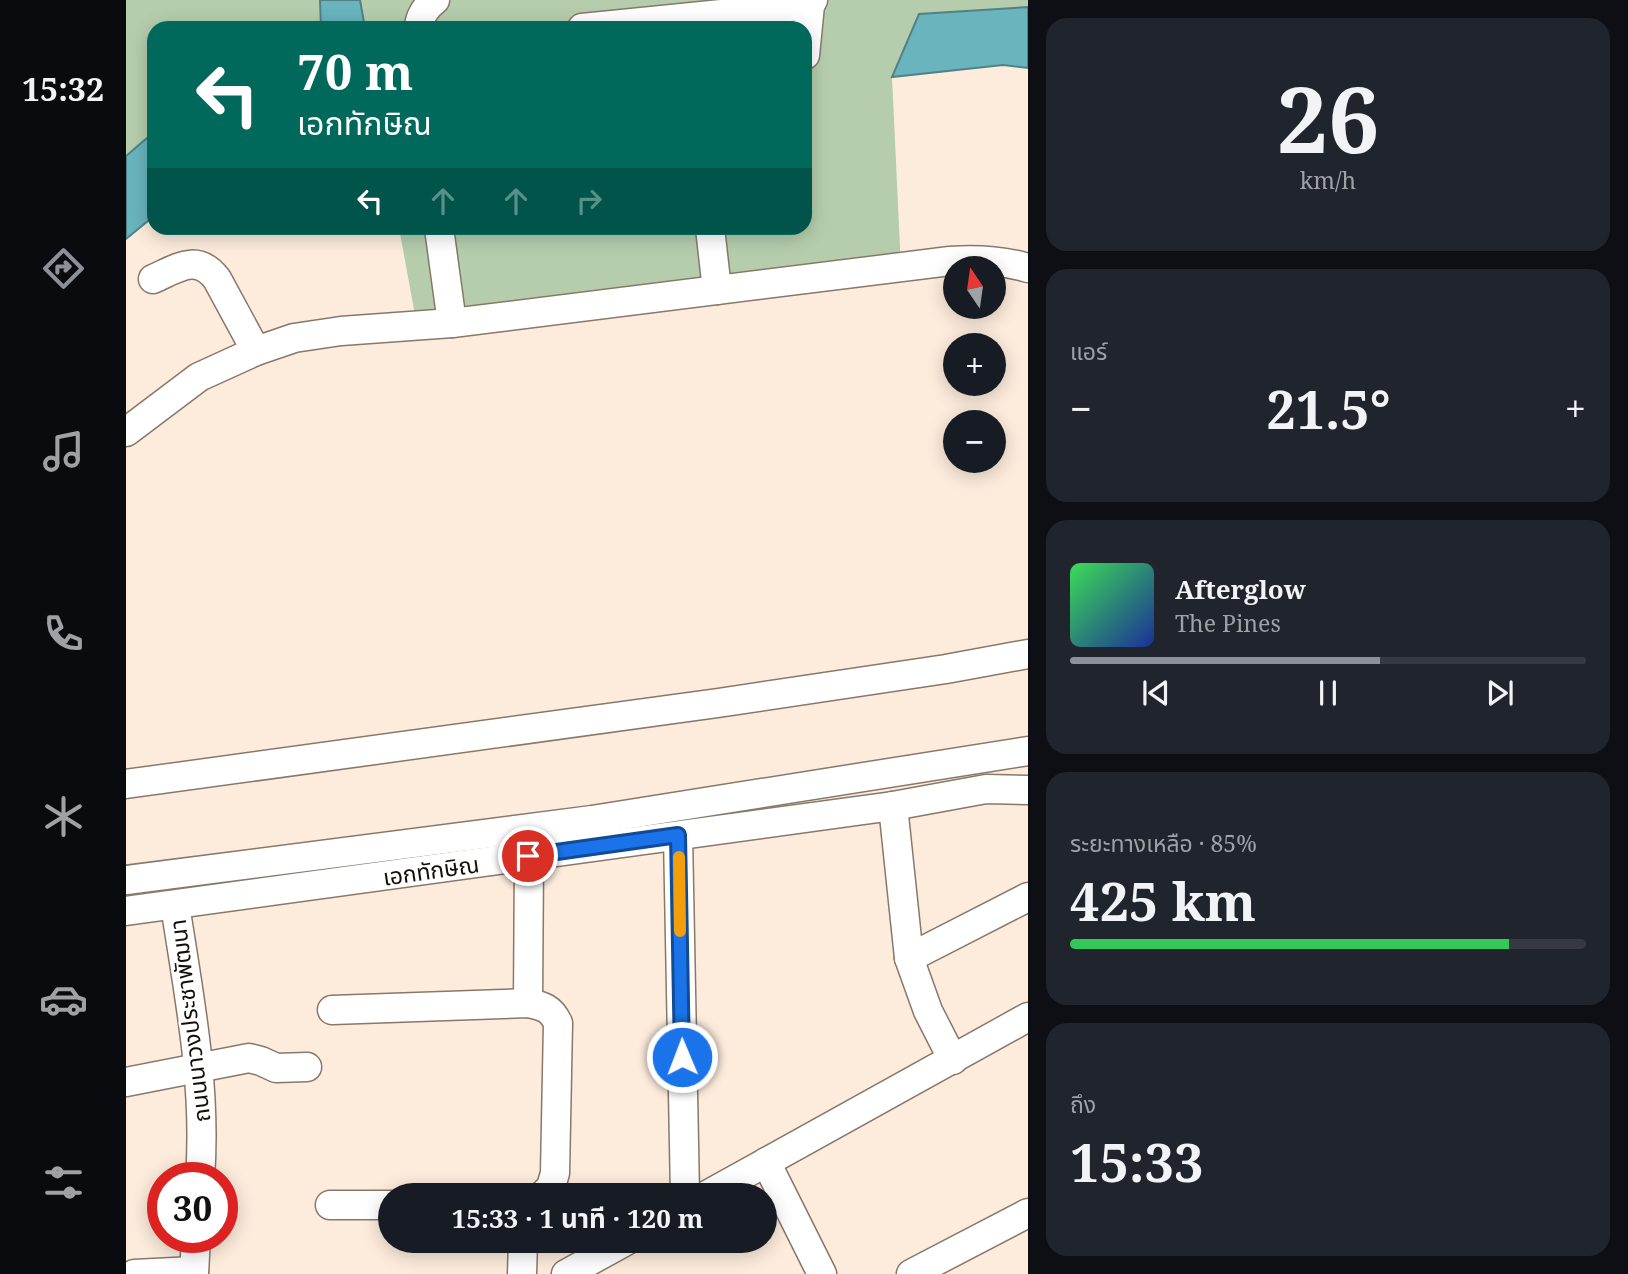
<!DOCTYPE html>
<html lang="th">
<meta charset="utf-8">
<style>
body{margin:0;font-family:"Noto Serif","Noto Sans Thai",serif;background:#20242c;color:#f1f3f6;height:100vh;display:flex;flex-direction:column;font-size:26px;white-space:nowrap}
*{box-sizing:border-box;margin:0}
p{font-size:23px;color:#9ea1a6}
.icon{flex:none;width:38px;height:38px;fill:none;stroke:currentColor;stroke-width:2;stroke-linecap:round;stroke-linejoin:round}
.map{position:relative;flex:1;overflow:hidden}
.drawer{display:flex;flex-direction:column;gap:18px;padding:18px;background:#0d0f14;width:600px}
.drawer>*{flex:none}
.hud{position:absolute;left:21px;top:21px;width:665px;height:214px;border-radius:21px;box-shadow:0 4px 18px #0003;background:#00695c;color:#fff;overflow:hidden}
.needle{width:46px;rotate:347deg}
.controls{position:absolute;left:817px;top:256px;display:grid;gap:14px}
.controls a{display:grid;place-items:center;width:63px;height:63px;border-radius:50%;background:#171b24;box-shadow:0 4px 18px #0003;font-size:35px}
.speed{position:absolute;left:21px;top:1162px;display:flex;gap:14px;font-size:35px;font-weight:700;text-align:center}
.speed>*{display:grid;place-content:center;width:91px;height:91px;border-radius:50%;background:#171b24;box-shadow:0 4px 18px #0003;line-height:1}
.speed .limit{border:10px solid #d22;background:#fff;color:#111}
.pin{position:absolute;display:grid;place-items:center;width:60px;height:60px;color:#fff;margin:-30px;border:4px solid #fff;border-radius:50%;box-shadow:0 2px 7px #0007}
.me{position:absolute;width:77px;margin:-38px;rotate:359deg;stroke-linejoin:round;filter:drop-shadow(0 0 5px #0008)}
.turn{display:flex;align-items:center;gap:24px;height:147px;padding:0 35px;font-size:32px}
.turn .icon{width:91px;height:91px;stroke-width:2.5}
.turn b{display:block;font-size:49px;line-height:60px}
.lanes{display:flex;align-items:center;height:66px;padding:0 35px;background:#0003;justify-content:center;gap:35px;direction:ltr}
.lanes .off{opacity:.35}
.big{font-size:52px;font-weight:700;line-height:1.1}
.drawer .card{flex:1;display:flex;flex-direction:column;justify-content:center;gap:10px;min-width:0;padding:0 24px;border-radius:21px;background:#20242c}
.drawer .dial{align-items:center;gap:0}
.dial b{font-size:91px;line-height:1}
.song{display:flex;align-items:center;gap:21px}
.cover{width:84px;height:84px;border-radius:10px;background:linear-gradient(135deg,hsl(130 70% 55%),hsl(230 70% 35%))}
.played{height:7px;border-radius:4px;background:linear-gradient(90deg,#8c9099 60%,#363941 60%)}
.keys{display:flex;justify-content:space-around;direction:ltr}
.heat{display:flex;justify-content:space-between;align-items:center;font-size:38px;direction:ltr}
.charge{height:10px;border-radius:5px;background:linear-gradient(90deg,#34c759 85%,#363941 0)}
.trip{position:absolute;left:252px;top:1183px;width:399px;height:70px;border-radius:35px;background:#171b24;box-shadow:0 4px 18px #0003;font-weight:700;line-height:70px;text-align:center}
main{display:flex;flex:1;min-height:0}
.tab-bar{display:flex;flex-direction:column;width:126px;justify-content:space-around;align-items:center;background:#090b0e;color:#9ea1a6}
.tab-bar .icon{width:49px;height:49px}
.tab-bar .selected{color:#8c9099}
.tab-bar b{font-size:32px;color:#f1f3f6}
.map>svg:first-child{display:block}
</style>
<main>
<nav class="tab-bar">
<b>15:32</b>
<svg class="icon selected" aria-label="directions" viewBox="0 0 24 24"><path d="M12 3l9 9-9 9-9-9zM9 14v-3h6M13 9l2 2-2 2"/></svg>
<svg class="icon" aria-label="music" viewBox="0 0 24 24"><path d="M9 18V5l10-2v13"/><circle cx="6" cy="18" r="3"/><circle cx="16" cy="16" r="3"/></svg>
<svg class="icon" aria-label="phone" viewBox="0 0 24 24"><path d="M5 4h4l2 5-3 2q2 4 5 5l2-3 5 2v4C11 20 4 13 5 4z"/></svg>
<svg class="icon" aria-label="climate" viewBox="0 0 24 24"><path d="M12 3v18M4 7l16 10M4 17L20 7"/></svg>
<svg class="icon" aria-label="car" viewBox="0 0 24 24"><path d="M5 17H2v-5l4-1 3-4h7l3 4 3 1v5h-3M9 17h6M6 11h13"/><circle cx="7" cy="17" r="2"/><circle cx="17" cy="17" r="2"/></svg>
<svg class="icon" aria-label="filters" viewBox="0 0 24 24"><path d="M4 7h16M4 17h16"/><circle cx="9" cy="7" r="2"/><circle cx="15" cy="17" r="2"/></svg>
</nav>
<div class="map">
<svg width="902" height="1274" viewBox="0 0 902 1274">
<rect width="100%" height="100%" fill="#fdecdc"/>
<path fill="#b5cdad" d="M0 0H902V7L793 14 766 77 775 268 291 326 273 228H679V28H28V132L0 156Z"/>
<g fill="#69b4bd" stroke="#508287" stroke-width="2">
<path d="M194 0H234L239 28H195Z"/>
<path d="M902 7V68L877 65 766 77 793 14Z"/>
<path d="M28 132V216L0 239V156Z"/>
</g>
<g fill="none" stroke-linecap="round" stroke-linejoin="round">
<defs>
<g id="minor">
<path d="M293 28C293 17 300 7 309 0"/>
<path d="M456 28 684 5 687 0"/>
<path d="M679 55 684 5"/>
<path d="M313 228 326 323"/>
<path d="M584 228 591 290"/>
<path d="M27 279C52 268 71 253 91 279L130 351"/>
<path d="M0 432 73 377 130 351 168 338 215 331 326 323 824 261C851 259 875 260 902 268"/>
<path d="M0 784 592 703 820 669 902 654"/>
<path d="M767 806 783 958 802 1011 827 1060"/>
<path d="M552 836 559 1195"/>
<path d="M0 880 466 820 902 751"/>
<path d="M49 905C63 996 81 1086 74 1178"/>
<path d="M0 911 767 806 860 789 902 790"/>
<path d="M783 958 902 897"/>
<path d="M402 1003 403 856"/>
<path d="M206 1010 402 1003C417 1006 425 1008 432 1023L429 1173 425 1187 417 1195"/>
<path d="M0 1082 123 1058 135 1061 150 1068 181 1067"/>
<path d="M640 1162 696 1274"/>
<path d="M581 1195 902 1017"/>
<path d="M204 1205H264"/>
<path d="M8 1274 68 1271"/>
<path d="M68 1274 70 1237"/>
<path d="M396 1274 397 1241"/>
<path d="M440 1274 500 1241"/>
<path d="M785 1274 902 1213"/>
</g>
</defs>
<use href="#minor" stroke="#87786a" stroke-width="31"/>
<use href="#minor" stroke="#fff" stroke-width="28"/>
</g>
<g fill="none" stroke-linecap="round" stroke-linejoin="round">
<defs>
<path id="route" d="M402 856 552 835 556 1057"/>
</defs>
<use href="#route" stroke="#114b97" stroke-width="18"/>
<use href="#route" stroke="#1a73e8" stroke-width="12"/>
<path stroke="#f59e0b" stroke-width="12" d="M553 857 554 931"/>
</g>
<g text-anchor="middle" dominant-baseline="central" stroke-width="5" stroke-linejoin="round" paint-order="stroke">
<g font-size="23" fill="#140e09" stroke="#fff">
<text transform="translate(305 870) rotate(-8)">เอกทักษิณ</text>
<text transform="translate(63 1021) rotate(-97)">ถนนนาวงประชาพัฒนา</text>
</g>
</g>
</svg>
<div class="controls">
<a><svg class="needle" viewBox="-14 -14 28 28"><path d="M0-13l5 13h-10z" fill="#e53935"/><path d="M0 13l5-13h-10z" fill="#9ea1a6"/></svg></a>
<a>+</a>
<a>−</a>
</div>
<div class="speed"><div class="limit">30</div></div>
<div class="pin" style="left:402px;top:856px;background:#d93025"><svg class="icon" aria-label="arrive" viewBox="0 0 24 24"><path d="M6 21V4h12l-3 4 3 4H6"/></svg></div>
<svg class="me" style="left:556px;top:1057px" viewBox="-20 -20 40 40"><circle r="17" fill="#1a73e8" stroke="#fff" stroke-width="3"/><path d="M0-11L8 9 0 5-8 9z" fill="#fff"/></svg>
<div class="trip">15:33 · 1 นาที · 120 m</div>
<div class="hud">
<div class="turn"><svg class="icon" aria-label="left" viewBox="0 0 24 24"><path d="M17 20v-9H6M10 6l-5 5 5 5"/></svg><div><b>70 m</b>เอกทักษิณ</div></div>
<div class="lanes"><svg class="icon" aria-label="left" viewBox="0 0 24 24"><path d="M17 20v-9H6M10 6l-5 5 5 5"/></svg><svg class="icon off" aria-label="ahead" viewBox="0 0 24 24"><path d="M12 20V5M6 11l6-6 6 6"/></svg><svg class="icon off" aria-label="ahead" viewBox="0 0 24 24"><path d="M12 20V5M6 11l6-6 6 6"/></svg><svg class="icon off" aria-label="right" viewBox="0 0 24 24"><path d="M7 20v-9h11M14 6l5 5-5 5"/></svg></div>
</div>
</div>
<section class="drawer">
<div class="card dial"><b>26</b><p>km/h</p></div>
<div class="card"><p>แอร์</p>
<div class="heat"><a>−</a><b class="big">21.5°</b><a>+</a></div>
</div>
<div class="card">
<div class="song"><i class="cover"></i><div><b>Afterglow</b><p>The Pines</p></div></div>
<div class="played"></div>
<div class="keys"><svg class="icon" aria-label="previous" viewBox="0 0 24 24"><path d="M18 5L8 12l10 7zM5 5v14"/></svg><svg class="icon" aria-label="pause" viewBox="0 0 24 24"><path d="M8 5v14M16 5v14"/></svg><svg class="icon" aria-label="next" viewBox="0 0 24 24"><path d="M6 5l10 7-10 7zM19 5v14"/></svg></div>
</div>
<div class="card"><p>ระยะทางเหลือ · 85%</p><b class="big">425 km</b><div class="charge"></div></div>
<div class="card"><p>ถึง</p><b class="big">15:33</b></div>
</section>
</main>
